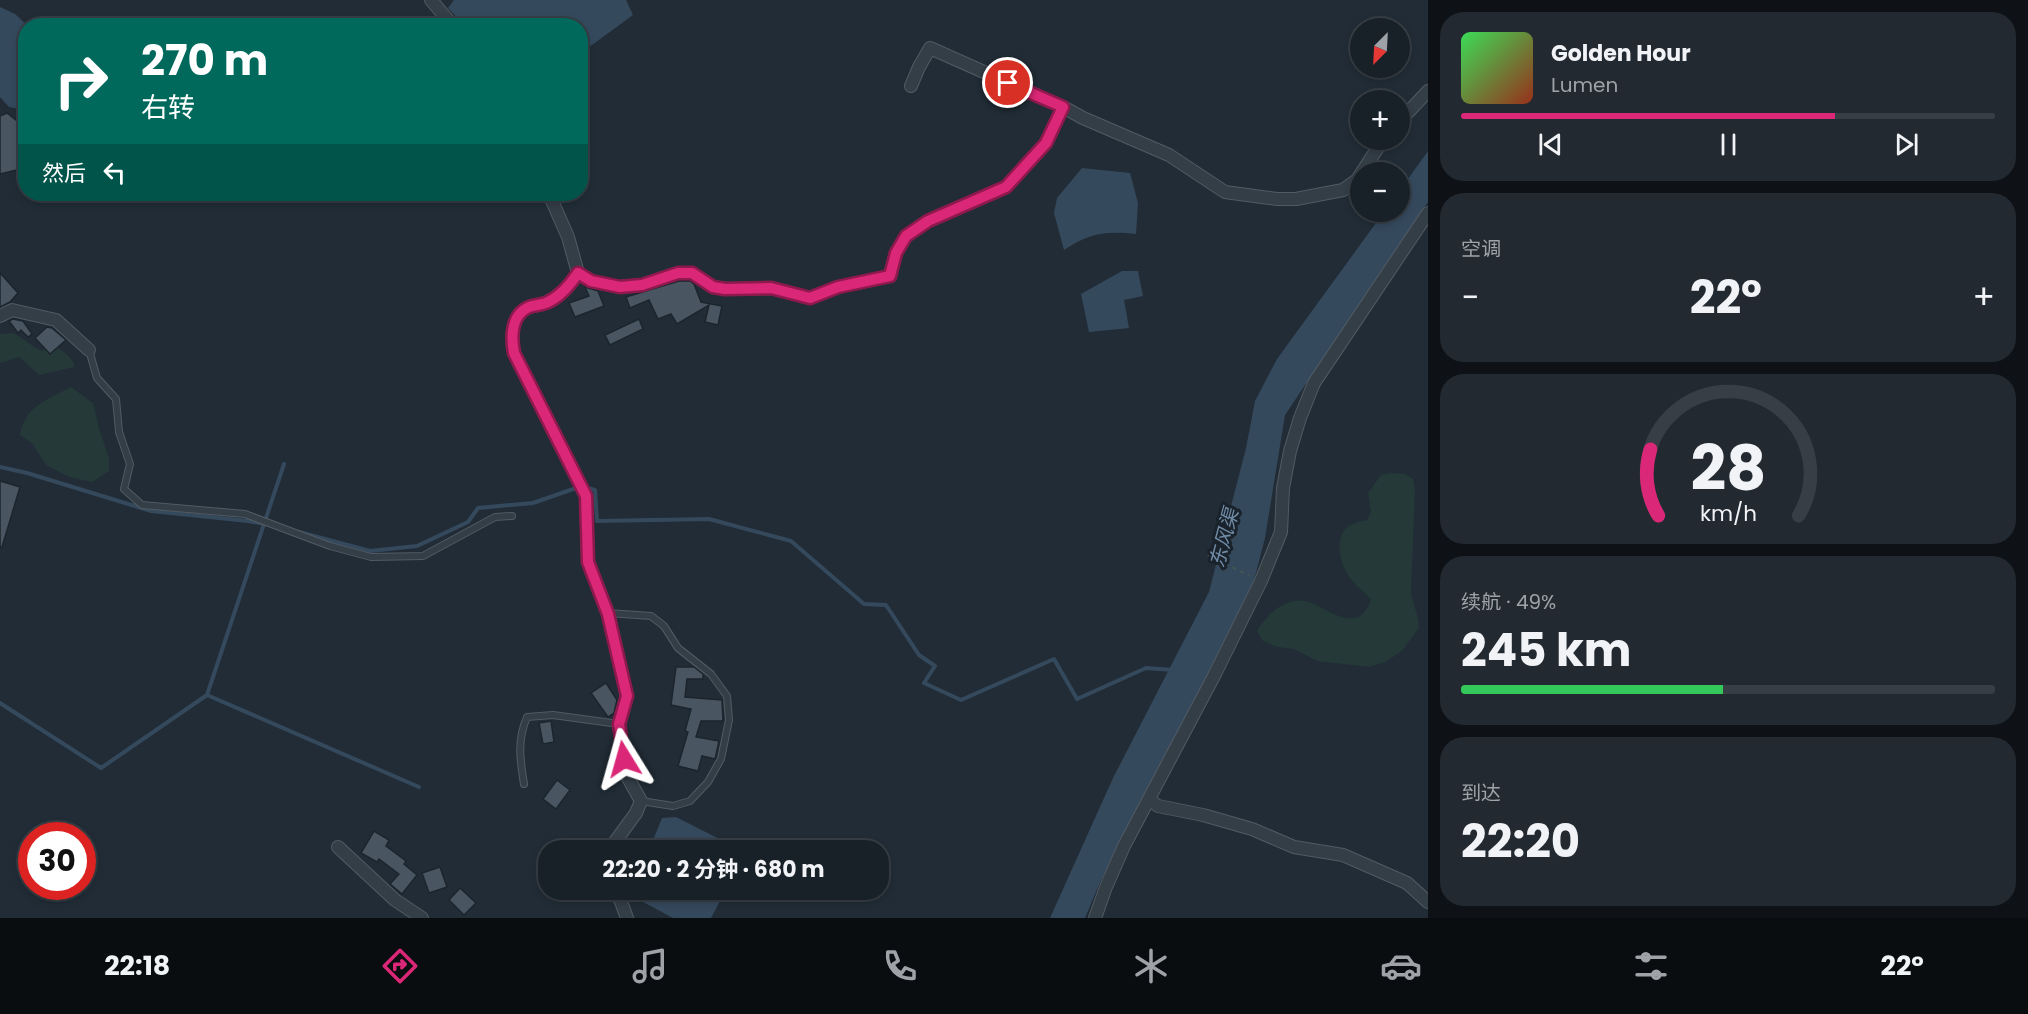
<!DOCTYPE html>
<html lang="zh">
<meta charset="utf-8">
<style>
body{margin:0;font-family:Poppins,"Noto Sans SC",sans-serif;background:#222930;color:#f1f3f6;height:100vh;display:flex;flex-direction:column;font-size:22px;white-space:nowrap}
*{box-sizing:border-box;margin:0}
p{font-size:20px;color:#9fa3a8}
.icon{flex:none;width:33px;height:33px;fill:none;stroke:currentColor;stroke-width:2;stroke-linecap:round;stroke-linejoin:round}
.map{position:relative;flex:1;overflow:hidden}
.panel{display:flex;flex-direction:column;gap:12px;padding:12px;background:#0e1216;width:600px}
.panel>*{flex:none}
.hud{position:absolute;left:18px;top:18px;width:570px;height:183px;border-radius:24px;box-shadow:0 3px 9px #0003,0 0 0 2px #373e45;background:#00695c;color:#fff;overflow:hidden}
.needle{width:39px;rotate:204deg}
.controls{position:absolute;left:1350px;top:18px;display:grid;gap:12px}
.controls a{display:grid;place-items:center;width:60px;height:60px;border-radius:50%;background:#192128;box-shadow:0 3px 9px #0003,0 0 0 2px #373e45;font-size:30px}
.speed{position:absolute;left:18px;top:822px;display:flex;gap:12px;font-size:30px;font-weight:700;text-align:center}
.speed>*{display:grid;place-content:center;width:78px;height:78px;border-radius:50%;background:#192128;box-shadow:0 3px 9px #0003,0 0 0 2px #373e45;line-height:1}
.speed .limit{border:9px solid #d22;background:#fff;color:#111}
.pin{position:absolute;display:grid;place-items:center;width:51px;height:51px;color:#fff;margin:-26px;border:3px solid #fff;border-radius:50%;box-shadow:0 2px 6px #0007}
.me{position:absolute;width:66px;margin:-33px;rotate:352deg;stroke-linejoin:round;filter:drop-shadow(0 0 4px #0008)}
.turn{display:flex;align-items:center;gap:21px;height:126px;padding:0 24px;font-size:27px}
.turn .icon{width:78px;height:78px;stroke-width:2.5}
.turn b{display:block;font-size:42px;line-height:51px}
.then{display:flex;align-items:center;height:57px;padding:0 24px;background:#0003;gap:12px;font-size:22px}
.big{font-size:45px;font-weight:700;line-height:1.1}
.panel .widget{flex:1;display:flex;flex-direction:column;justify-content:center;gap:9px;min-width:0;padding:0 21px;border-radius:24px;background:#222930}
.panel .dial{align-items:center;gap:0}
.dial svg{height:156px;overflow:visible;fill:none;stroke:#373e45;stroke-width:7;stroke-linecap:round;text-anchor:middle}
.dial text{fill:#f1f3f6;stroke:none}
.song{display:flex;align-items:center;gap:18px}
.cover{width:72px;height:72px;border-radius:9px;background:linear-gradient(135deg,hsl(130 70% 55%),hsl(10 70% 35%))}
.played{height:6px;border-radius:3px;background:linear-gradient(90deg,#db2777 70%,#373e45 70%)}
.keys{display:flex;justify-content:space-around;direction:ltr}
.heat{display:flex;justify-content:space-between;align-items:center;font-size:33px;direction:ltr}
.charge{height:9px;border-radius:4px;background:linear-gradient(90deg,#34c759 49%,#373e45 0)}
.trip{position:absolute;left:538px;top:840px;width:351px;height:60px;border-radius:24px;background:#192128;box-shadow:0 3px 9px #0003,0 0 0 2px #373e45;font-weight:700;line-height:60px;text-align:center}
.menu{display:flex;height:96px;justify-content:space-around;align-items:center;background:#0a0d10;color:#9fa3a8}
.menu .icon{width:42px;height:42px}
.menu .on{color:#db2777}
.menu b{font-size:27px;color:#f1f3f6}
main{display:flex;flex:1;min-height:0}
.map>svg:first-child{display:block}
</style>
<main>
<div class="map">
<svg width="1428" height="918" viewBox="0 0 1428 918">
<rect width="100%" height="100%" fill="#212c36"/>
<g fill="#243938">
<path d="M13 333C24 338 31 346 42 351L51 345C63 350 71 355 75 367L39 375 19 357 0 363V334Z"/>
<path d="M71 387 93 403 100 432 109 458V471L92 482 69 477 46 465 32 443 20 435C25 406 47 400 71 387Z"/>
<path d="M1390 473 1405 474 1413 479 1415 490 1411 594 1418 618 1419 628 1402 651 1385 662 1369 667 1317 661 1294 649 1277 647 1263 641 1257 631C1265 616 1285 597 1305 601 1329 607 1357 638 1371 600 1364 591 1354 585 1348 575 1339 562 1334 536 1349 526 1354 523 1361 521 1367 520L1371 512 1368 493 1381 475Z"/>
</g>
<g fill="#35495d">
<path d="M454 0H626L633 15 581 53 580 26 464 25 448 8Z"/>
<path d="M0 7 15 14 27 25 26 26 25 110 9 107 0 97Z"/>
<path d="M1428 151V202L1285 415 1265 538 1250 596 1101 880 1085 918H1050L1113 778 1209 592 1246 448 1255 401 1277 359 1384 212H1400V190Z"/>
<path d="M1082 168 1130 173 1138 203 1136 234C1105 231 1090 233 1064 250L1054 213 1057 198Z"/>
<path d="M1122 271H1138L1143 296 1124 300 1129 328 1089 332 1081 294Z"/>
<path d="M676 817 741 850H649L662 818Z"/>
<path d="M635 890H726L711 918H673L632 896Z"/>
</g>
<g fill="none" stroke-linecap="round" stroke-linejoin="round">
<g stroke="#35495d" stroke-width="4">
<path d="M0 467 27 473 151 511 248 521 265 524"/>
<path d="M587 488 595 490 597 521 709 519 791 541 864 604 886 605 919 655 935 666 924 683 961 700 1054 659 1077 699 1146 668 1173 670"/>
<path d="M299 532 370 551 417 546 468 522 478 508 533 503 579 487"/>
<path d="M207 695 419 787"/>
<path d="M0 703 101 768 207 695 284 464"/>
</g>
</g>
<g fill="#495662" stroke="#1c252d" stroke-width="1.5">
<path d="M7 113 26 128V163L21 169 0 174V116Z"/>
<path d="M0 273 18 293 10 302 0 307Z"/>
<path d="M679 281H690L694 284 701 302 722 306 718 325 705 322 709 305 677 324 671 314 658 319 649 300 630 308 626 297Z"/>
<path d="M585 287 598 291 604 306 575 317 569 303 589 296Z"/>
<path d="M13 319 23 321 32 334 28 337 21 330 18 333 9 321Z"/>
<path d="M639 319 643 329 610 345 605 335Z"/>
<path d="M47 327 52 328 66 340 50 354 35 338Z"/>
<path d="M0 481 20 487 2 547H0Z"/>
<path d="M676 667H694L703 674V679H687L685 697 722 700 723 721H701L696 737 719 741 715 759 702 756 698 771 678 766 688 732 685 731 691 709 671 705Z"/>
<path d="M606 683 617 700 614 713 608 717 591 693Z"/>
<path d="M551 721 554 742 543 744 539 723Z"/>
<path d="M557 780 570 790 556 809 543 799Z"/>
<path d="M374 831 389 840 386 846 406 861 404 864 417 875 402 894 390 884 399 874 379 859 377 862 361 853Z"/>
<path d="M440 867 447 887 429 893 422 873Z"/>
<path d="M460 888 476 903 464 915 449 900Z"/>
</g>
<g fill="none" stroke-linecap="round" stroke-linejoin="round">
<defs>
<g id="lane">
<path d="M89 350 97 378 116 399 119 432 130 464 124 489 142 505 245 514 330 546 371 557 423 556 495 517 512 516"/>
<path d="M608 613 651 616 664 626 678 648 711 674 727 696 729 720 721 759 708 782 690 801 673 806 641 801"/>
<path d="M524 784C520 760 517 740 527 717L553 715 619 724"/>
</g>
<g id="street">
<path d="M431 0 453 26"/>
<path d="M911 86 919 67 930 48 1063 107"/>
<path d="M1400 121 1428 91"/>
<path d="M1362 172 1383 140"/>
<path d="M549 194 568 237 578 273 591 281 619 287 642 285 678 273H692L713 287 725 289 771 288 810 298 838 287 890 276 896 253 906 236 928 221 1006 187 1046 143 1063 107 1083 118 1169 155 1225 192 1277 199H1296L1343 190 1357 180 1360 175"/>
<path d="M578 273C570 285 561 296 547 302 542 305 535 305 529 307 511 315 511 337 514 353L586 496 588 562 608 613 627 696 619 724 627 776 641 801 636 813 609 850"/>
<path d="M0 316 12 310 56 320 89 350"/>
<path d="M1150 800 1158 806 1203 815 1252 829 1294 847 1343 855 1407 883 1428 902"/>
<path d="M338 847 395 900 422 918"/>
<path d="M609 890 620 899 627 918"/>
<path d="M1095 918 1106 887 1124 846 1215 674 1261 581 1281 532 1283 488 1290 451 1300 418 1314 383 1428 213"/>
</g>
</defs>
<use href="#lane" stroke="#525b64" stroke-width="8"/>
<use href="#street" stroke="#525b64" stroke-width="14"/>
<path stroke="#425656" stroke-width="2" stroke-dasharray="4.5 4.5" stroke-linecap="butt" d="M1208 555 1250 576"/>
<use href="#lane" stroke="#343e47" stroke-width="6"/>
<use href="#street" stroke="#343e47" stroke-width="12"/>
</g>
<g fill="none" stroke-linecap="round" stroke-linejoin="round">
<defs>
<path id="route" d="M624 759 619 724 627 696 608 614 588 562 586 496 514 353C511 337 511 315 529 307 535 305 542 305 548 302 561 296 570 285 578 273L591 281 620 287 642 285 678 273H692L713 287 725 289 771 288 810 298 838 287 890 276 896 253 906 236 928 221 1006 187 1046 143 1063 107 1008 83"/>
</defs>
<use href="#route" stroke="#8e194d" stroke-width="15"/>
<use href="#route" stroke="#db2777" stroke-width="10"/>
</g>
<g text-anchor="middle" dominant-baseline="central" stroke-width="6" stroke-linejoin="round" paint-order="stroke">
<g font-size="20" font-style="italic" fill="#708ca7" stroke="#1a232b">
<text transform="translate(1224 538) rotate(-75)">东风渠</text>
</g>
</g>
</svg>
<div class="controls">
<a><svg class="needle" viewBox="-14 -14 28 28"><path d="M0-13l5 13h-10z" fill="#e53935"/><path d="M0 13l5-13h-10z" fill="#9fa3a8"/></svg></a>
<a>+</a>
<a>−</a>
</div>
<div class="speed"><div class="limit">30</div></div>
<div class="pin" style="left:1008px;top:83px;background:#d93025"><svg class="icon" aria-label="arrive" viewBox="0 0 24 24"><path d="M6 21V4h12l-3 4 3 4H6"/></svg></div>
<svg class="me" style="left:624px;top:759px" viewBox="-20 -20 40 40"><path d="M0-17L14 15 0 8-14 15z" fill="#db2777" stroke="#fff" stroke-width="4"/></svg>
<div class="trip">22:20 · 2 分钟 · 680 m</div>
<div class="hud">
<div class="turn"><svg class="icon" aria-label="right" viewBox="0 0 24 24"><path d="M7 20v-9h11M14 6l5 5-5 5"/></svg><div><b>270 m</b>右转</div></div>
<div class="then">然后<svg class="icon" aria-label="left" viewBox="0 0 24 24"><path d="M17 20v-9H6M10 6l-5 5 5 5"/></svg></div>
</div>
</div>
<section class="panel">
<div class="widget">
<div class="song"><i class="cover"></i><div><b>Golden Hour</b><p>Lumen</p></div></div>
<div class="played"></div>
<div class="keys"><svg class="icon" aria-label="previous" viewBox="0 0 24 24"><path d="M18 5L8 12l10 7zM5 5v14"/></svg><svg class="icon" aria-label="pause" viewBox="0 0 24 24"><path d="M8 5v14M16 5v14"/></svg><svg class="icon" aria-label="next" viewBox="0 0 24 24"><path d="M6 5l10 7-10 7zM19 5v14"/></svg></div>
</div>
<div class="widget"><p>空调</p>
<div class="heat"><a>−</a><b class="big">22°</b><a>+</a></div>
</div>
<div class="widget dial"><svg viewBox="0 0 100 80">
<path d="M14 69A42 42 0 1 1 86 69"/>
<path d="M14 69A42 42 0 0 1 10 35" stroke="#db2777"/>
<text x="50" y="56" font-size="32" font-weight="700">28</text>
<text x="50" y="72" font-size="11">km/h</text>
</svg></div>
<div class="widget"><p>续航 · 49%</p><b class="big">245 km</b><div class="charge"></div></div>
<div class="widget"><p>到达</p><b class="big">22:20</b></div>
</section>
</main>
<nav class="menu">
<b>22:18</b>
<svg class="icon on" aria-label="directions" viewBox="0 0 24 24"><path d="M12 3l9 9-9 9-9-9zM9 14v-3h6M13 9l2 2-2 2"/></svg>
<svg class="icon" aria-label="music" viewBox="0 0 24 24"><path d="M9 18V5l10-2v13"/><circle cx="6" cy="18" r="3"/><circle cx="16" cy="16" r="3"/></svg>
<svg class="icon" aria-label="phone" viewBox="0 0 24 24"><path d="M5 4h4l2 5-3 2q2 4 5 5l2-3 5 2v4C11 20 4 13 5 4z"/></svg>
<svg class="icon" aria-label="climate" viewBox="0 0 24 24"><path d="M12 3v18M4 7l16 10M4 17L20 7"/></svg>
<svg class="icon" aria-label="car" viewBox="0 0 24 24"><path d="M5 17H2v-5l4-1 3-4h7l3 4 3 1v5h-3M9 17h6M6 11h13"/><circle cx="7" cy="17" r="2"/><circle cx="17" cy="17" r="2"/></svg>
<svg class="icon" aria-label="filters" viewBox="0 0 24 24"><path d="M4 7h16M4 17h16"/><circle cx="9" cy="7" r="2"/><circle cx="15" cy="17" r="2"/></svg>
<b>22°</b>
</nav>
